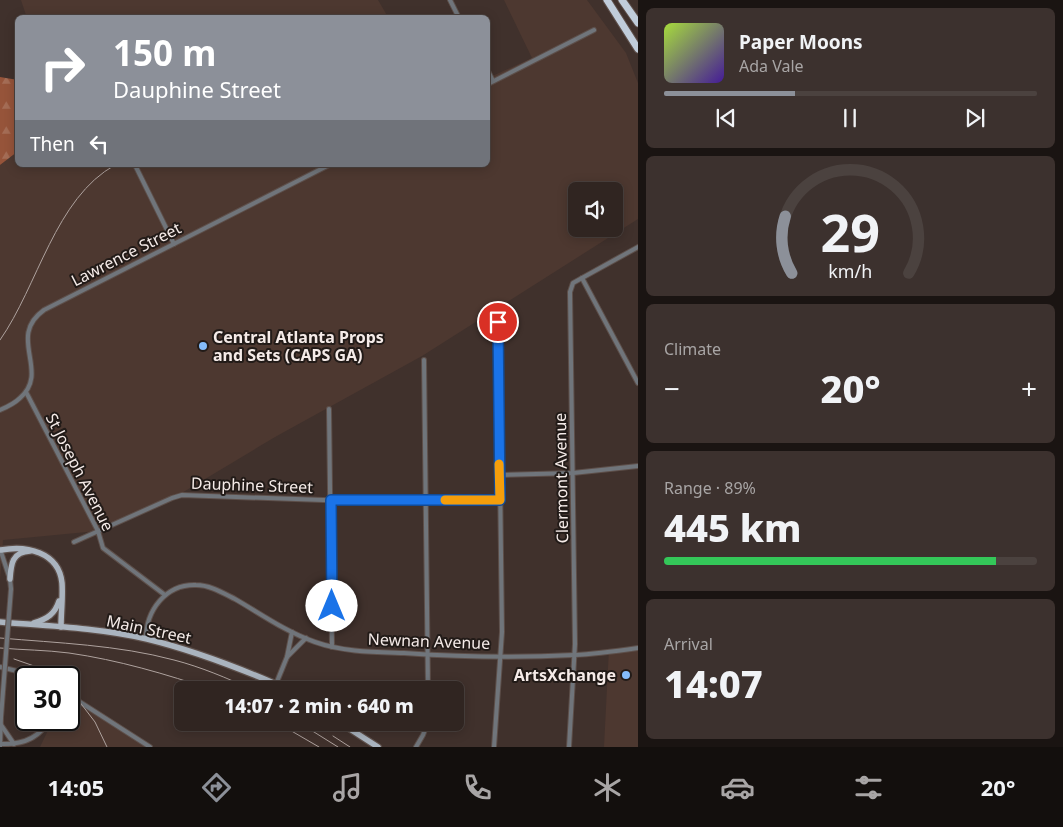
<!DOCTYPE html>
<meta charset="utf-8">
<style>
body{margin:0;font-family:"Noto Sans",sans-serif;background:#3c312e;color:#f1f3f6;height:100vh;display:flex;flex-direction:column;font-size:19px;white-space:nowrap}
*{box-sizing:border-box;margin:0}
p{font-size:16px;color:#a8a5a5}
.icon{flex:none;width:28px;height:28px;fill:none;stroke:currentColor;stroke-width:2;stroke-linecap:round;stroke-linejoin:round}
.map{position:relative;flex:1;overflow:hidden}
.sheet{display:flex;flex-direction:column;gap:8px;padding:8px;background:#1a1412;width:425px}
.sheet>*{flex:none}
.top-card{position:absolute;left:15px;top:15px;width:475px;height:152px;border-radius:8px;box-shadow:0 2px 12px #0003,0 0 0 1px #4b423f;background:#8c9099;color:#fff;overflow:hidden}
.fabs{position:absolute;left:568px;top:182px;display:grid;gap:10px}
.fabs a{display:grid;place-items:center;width:55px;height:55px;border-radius:8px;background:#302521;box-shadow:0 2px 12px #0003,0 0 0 1px #4b423f;font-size:25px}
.speed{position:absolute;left:15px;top:666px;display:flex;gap:10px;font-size:25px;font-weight:700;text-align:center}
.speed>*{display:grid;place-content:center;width:65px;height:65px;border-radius:50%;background:#302521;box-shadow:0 2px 12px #0003,0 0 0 1px #4b423f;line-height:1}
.speed .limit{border:2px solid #111;border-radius:8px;background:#fff;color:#111}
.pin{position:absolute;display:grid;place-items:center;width:42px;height:42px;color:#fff;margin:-21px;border:2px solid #fff;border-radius:50%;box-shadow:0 1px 5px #0007}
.me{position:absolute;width:55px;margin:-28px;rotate:0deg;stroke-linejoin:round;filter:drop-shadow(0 0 4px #0008)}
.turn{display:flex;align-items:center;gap:18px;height:105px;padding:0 15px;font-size:22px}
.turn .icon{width:65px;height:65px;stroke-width:2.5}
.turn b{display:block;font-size:35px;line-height:42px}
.then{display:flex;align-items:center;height:48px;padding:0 15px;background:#0003;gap:10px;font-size:19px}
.big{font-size:38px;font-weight:800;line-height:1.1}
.sheet .tile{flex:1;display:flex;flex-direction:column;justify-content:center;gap:8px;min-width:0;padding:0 18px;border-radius:8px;background:#3c312e}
.sheet .dial{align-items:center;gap:0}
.dial svg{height:130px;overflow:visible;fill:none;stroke:#4b423f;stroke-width:7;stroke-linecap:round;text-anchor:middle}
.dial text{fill:#f1f3f6;stroke:none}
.song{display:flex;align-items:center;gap:15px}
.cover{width:60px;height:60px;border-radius:8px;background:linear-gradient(135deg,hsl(80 70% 55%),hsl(260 70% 35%))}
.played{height:5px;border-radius:2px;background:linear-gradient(90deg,#8c9099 35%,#4b423f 35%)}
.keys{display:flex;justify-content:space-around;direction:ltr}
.heat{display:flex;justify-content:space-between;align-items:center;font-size:28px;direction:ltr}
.charge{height:8px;border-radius:4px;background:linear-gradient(90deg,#34c759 89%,#4b423f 0)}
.trip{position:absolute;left:174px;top:681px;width:290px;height:50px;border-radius:8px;background:#302521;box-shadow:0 2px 12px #0003,0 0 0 1px #4b423f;font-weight:800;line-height:50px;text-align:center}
.dock{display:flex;height:80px;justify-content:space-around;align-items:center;background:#130f0d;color:#a8a5a5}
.dock .icon{width:35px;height:35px}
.dock .selected{color:#8c9099}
.dock b{font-size:22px;color:#f1f3f6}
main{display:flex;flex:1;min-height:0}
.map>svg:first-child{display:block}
</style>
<main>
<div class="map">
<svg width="638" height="747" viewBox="0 0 638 747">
<defs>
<pattern id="forest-firs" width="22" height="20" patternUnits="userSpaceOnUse" patternTransform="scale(1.25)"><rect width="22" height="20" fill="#96543a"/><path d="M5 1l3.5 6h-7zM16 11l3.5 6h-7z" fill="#a56d56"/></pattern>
</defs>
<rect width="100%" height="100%" fill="#40312c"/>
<g fill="#4d3830" fill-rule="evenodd">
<path d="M21 0H378L388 17 27 18Z"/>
<path d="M504 0H587L626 53 638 83V219L422 356 275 437 175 497 97 531 3 540 0 580V165L17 152 18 165H488V78L532 58ZM576 191H614V229H576Z"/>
<path d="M609 649H638V747H604Z"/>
<path d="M69 693 77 704 150 747H40L53 720H69Z"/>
</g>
<path fill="url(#forest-firs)" d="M0 77 18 80 17 152 0 165Z"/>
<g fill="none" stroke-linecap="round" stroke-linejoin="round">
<defs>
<g id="minor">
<path d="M450 0 459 18"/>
<path d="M488 71 493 81"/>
<path d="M488 84 594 30"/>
<path d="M135 165 174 244"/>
<path d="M582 278 638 383"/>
<path d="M424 360 428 690"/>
<path d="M26 392 98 531 103 548 165 595"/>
<path d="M329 409 332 647"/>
<path d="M0 410C7 407 15 403 20 398 51 371 6 337 44 310L329 165"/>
<path d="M500 475 573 473 638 466"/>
<path d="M74 542 172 498 182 495 351 501 500 500"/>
<path d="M0 549 10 579 11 589"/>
<path d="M146 639C146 610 166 584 196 585 210 585 223 593 235 599 261 614 286 632 315 642 343 652 375 652 404 653 461 657 518 658 574 655 595 654 617 651 638 648"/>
<path d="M287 657 306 638"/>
<path d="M0 667 17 671 37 678"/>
<path d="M276 684 287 657 292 632"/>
<path d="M69 695 150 747"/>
<path d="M69 704 78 701"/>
<path d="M1 725 14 744"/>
<path d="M0 744C21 745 39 739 49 720"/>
<path d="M0 747 1 717"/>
<path d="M416 747 423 735 428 722"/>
<path d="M494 747 502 632 498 322"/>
<path d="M569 747 575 644 570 292 573 283 638 247"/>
</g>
<g id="primary">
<path d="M1 550C26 545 59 552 62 583 63 597 61 613 61 627"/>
<path d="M10 579C11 564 12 552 30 551"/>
<path d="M0 622C49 626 99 628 147 639 192 650 234 666 276 684L286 690"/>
<path d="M34 623C47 619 55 614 59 601"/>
<path d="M339 722 378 747"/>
</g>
<g id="motorway">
<path d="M607 0 638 49"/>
<path d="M622 0 638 23"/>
</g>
</defs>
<use href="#minor" stroke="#5d4f4a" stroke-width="6"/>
<use href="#primary" stroke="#5d4f4a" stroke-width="8"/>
<use href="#motorway" stroke="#5d4f4a" stroke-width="9"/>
<use href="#minor" stroke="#70757b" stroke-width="4"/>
<use href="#primary" stroke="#aab4bf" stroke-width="5.5"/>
<use href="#motorway" stroke="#c0ccda" stroke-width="7"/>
<g stroke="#aea29e" stroke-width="1">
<path d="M0 340C38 286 55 198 115 165"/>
<path d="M0 638C58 643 118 645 174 660 201 667 227 678 253 690"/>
<path d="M0 648C23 650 46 650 69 653 118 660 166 674 213 690"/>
<path d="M14 659 37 667 55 678"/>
<path d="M69 688 95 722 107 747"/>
<path d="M276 722 319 747"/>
<path d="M298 722 338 747"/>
<path d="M333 736 350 747"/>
</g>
<defs>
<path id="minor-bridge" d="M1 717 11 589"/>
</defs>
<use href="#minor-bridge" stroke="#5d4f4a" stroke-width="6" stroke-linecap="butt"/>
<use href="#minor-bridge" stroke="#70757b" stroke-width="4"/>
</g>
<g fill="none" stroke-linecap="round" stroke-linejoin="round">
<defs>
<path id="route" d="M332 606 331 500H500L498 322"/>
</defs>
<use href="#route" stroke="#114b97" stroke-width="12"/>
<use href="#route" stroke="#1a73e8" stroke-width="9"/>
<path stroke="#f59e0b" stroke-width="9" d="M445 500H500L499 464"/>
</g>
<g fill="#84bcfb" stroke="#221b18" stroke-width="2">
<circle cx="203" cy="346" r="5"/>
<circle cx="626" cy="675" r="5"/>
</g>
<g text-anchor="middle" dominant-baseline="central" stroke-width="4" stroke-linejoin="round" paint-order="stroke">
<g font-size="16" fill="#f5ebe8" stroke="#221b18">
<text transform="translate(126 254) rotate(-27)">Lawrence Street</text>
<text transform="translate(80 472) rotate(63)">St Joseph Avenue</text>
<text transform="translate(561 478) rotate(-91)">Clermont Avenue</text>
<text transform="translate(252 485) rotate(2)">Dauphine Street</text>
<text transform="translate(149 629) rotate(12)">Main Street</text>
<text transform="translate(429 641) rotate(2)">Newnan Avenue</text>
</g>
<g font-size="16" font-weight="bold" fill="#f5ebe8" stroke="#221b18" text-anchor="start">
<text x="213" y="337">Central Atlanta Props<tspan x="213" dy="18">and Sets (CAPS GA)</tspan></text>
<text x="616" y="675" text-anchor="end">ArtsXchange</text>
</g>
</g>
</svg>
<div class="fabs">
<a><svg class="icon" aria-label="sound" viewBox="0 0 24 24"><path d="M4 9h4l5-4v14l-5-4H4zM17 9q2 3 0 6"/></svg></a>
</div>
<div class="speed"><div class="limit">30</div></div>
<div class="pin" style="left:498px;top:322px;background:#d93025"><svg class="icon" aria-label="arrive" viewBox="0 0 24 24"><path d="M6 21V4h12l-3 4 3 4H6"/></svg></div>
<svg class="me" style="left:332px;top:606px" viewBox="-20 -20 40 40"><circle r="19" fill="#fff"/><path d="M0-13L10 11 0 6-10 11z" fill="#1a73e8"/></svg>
<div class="trip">14:07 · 2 min · 640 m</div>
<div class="top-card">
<div class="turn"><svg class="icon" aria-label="right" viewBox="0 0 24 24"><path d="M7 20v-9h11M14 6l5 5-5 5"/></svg><div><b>150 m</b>Dauphine Street</div></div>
<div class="then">Then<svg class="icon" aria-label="left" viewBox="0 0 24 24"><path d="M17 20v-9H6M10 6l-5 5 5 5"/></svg></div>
</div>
</div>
<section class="sheet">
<div class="tile">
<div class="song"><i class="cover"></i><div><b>Paper Moons</b><p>Ada Vale</p></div></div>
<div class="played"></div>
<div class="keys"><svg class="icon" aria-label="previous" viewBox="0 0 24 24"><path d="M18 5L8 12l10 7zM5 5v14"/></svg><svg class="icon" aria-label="pause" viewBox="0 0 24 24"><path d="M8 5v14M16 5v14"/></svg><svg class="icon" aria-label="next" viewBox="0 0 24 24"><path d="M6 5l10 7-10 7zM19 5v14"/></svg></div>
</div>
<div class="tile dial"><svg viewBox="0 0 100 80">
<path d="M14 69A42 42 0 1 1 86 69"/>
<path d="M14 69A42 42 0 0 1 10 34" stroke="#8c9099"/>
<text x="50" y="56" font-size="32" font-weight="700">29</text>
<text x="50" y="72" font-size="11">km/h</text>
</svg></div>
<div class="tile"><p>Climate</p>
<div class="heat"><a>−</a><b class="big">20°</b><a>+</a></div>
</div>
<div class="tile"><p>Range · 89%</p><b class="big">445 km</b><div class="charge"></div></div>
<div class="tile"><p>Arrival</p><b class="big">14:07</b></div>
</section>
</main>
<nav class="dock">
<b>14:05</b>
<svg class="icon selected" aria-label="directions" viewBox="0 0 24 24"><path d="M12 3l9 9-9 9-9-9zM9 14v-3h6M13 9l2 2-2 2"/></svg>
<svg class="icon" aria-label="music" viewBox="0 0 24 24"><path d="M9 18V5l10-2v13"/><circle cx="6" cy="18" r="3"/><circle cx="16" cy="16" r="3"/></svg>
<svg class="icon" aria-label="phone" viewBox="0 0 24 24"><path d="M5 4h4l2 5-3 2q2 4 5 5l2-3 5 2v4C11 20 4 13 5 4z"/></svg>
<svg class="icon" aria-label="climate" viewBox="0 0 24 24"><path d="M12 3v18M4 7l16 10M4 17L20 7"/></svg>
<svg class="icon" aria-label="car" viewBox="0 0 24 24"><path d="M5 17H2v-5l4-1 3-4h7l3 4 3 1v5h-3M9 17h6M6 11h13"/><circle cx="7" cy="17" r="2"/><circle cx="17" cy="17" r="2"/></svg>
<svg class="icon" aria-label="filters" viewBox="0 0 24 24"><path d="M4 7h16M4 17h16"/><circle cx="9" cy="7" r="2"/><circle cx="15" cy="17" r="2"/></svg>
<b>20°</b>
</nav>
